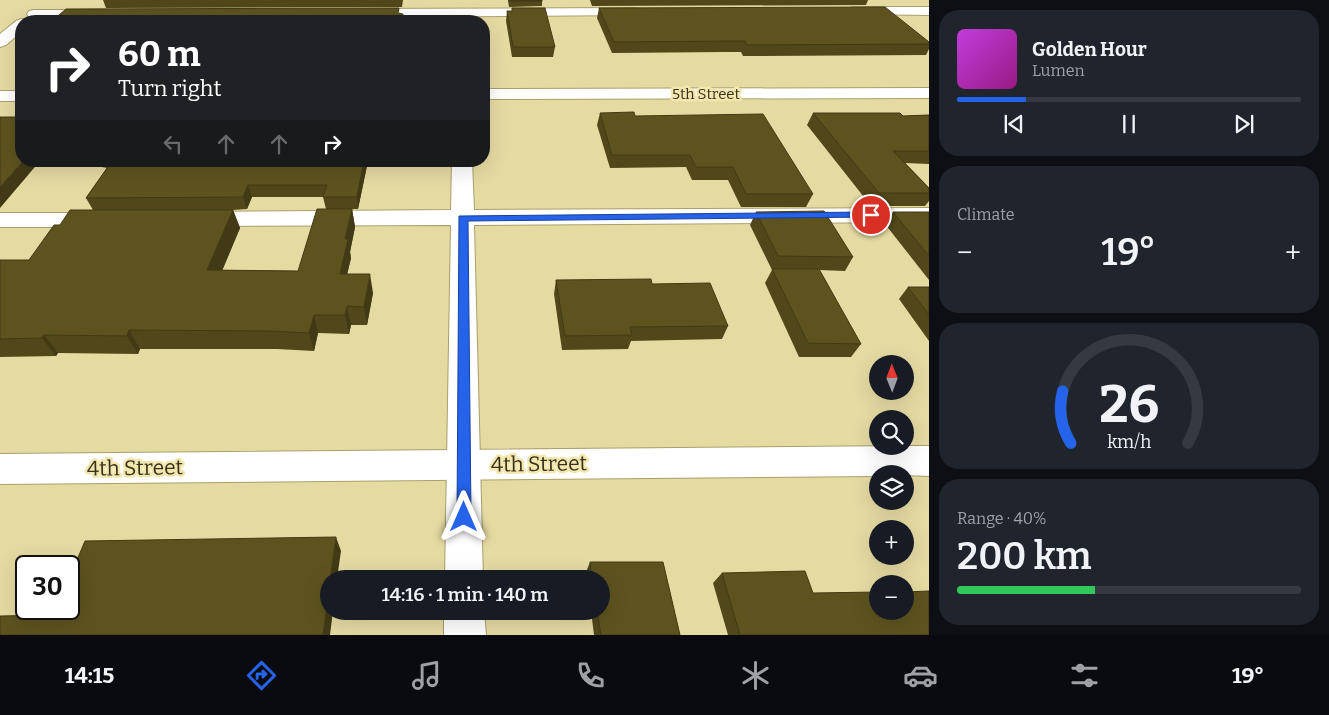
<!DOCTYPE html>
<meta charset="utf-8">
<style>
body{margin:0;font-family:Bitter,serif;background:#20242c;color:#f1f3f6;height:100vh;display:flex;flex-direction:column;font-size:19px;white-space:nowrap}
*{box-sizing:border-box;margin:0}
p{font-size:16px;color:#9ea1a6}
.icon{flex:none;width:28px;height:28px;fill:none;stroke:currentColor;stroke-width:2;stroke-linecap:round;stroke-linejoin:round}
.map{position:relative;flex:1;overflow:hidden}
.panel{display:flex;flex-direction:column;gap:10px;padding:10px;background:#0d0f14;width:400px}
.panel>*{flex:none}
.banner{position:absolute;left:15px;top:15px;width:475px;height:152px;border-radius:20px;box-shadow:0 5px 20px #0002;background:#202124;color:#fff;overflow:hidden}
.needle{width:32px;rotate:359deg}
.tools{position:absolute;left:869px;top:355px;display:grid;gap:10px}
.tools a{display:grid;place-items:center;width:45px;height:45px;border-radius:50%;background:#171b24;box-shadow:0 5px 20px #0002;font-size:25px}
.speed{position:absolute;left:15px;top:555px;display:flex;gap:10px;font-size:25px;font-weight:700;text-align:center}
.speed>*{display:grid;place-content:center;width:65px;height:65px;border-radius:50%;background:#171b24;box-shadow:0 5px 20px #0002;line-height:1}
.speed .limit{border:2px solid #111;border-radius:8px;background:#fff;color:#111}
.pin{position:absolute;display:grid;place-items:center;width:42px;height:42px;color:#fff;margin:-21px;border:2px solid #fff;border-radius:50%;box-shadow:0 1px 5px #0007}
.me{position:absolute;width:55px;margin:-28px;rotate:0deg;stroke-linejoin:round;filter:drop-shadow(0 0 4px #0008)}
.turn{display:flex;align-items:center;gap:18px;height:105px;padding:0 20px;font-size:22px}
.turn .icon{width:65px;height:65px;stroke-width:2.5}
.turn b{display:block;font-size:35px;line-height:42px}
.lanes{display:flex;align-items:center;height:48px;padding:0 20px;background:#0003;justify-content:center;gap:25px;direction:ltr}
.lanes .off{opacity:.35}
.big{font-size:38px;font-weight:600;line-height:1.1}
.panel .tile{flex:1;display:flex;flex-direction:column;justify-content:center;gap:8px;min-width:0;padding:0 18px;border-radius:20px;background:#20242c}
.panel .dial{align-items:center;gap:0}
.dial svg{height:130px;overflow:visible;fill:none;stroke:#363941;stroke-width:7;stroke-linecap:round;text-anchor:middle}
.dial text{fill:#f1f3f6;stroke:none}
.song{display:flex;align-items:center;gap:15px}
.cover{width:60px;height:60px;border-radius:8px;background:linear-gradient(135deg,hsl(290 70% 55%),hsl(310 70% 35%))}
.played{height:5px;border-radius:2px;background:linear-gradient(90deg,#2563eb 20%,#363941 20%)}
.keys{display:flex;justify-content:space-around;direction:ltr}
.heat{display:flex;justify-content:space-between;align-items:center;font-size:28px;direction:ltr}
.charge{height:8px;border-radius:4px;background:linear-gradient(90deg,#34c759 40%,#363941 0)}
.trip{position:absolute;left:320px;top:570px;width:290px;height:50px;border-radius:25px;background:#171b24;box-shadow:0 5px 20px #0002;font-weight:600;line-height:50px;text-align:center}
.tabs{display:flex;height:80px;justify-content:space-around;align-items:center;background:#090b0e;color:#9ea1a6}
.tabs .icon{width:35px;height:35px}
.tabs .current{color:#2563eb}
.tabs b{font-size:22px;color:#f1f3f6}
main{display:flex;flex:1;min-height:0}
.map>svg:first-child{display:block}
</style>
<main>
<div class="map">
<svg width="929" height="635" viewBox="0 0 929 635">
<rect width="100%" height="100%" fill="#e6daa3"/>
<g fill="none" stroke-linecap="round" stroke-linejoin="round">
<defs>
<g id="minor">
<path d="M853 7H929V15L848 14 846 11 848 8Z"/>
<path d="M635 8 640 9 642 12 640 15 363 17 358 16 356 13 358 10 363 9Z"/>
<path d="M34 10H98L103 11 105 14 103 17 98 18 29 17 27 14 29 11Z"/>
<path d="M21 19 27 21H21V32L6 45 0 47V34L16 21Z"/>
<path d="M929 88V98L484 99V89Z"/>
<rect x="0" y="91" width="21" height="10"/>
<path d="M452 161H472L474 210 929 208V222L474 225 483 579H445L451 225 199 226 191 224 187 219 191 214 199 212 451 210Z"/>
<path d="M0 213H101L109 215 113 220 109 225 101 227H0Z"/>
<path d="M444 611H484L486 635H444Z"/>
</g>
<path id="major" d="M905 446H929V476L878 474V476L0 484V454Z"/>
</defs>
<use href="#minor" stroke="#aa9f6a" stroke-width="2"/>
<use href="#major" stroke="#aa9f6a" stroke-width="2"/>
<use href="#minor" fill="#fff" fill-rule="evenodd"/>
<use href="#major" fill="#fff" fill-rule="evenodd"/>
</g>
<g fill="#51471b">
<path d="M103 0H403L402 7 106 8Z"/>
<path d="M508 0H542V6L509 7Z"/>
<path d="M590 0H868L866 5 592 6Z"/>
<path d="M512 8 555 47 553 57H512L506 21 507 11H512Z"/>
<path d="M599 8 929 42V49L926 55 743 56 741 52H725L612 53 597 18Z"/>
<path d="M21 47V60L17 51Z"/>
<path d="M600 113 635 116 813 194 806 207H741L728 180H692L686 167 610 168 597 125Z"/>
<path d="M813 113 903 116 929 115V164L905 163 929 188V201L925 206H871L807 125Z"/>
<path d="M40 161H368L358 209H326L323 197H252L247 209 233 210 240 228 222 270 298 271 352 209 355 227 350 252 351 258 347 274 373 293 367 325H351L349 334 318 333 314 351 277 349H140L138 354 58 353 56 356 0 357V260H29L60 225 93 210 86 198 107 168 70 161Z"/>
<path d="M756 212 853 257 845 271 819 270 861 344 851 357H799L765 283 772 270 750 225Z"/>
<path d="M893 212H929V280L885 224Z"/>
<path d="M556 280 652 284 728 326 722 339 631 341 628 349 562 350 554 294Z"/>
<path d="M908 287H929V341L899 299Z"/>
<path d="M590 562 680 635H594L591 611H601V579H586V572Z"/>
<path d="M722 573 813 593 929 635H728L713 583Z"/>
</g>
<g fill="#423a16">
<path d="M23 161H40L0 208V187Z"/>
<path d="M364 161H368L358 209 357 197Z"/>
<path d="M248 185 252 197 247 209 243 197Z"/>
<path d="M352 209 355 227 350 252 351 258 343 292 340 274 345 239Z"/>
<path d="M233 210 240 228 215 288 207 270Z"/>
<path d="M370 274 373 293 367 325 364 307Z"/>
<path d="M347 306 351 325 349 334 345 315Z"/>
<path d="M314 315 318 333 314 351 309 333Z"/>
<path d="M129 330 140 349 138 354 127 336Z"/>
<path d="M44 335 58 353 56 356 42 338Z"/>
<path d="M336 537 341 551 337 579H330Z"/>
<path d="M329 589V611H333L330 635H323Z"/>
</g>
<g fill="#5e531f" stroke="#423a16">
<rect x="509" y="0" width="33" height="1"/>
<path d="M885 7 929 42V44L747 45 745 41H728L614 42 599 8Z"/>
<path d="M399 8 398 13 403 14 401 21H52L66 9Z"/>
<path d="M512 8H545L555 47H513L507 11H512Z"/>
<path d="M21 47V51H17Z"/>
<path d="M634 112 635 116 763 114 813 194H746L733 167H696L690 155H612L600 113Z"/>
<path d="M813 113H900L903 116 929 115V151H893L929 188V193H879Z"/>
<path d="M0 117H21V161H23L0 187Z"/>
<path d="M112 161H364L357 197H323L327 185H248L243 197 86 198Z"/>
<path d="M317 209H352L345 239H348L340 274H370L364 307 347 306 345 315H314L309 333 271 331 129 330 127 336 44 335 42 338 0 339V260H29L54 225H60L70 210H233L207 270 298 271Z"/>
<path d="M824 211 853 257 778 256 756 212Z"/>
<path d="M893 212H929V256Z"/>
<path d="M772 269H819L861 344 808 343Z"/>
<path d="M651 279 652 284 710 283 728 326 630 327 632 335 565 336 556 280Z"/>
<path d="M908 287H929V315Z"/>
<path d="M336 537 330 579H329V589L323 635H0V616L53 615 56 609H69V579L85 541Z"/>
<path d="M590 562H663L680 635H601L597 611H601V579H592Z"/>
<path d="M805 571 813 593 878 592V611H905V592L929 591V635H740L722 573Z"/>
</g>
<path fill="#2563eb" stroke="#184099" d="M871 212 876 215 874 217 468 221 471 517 469 522 464 524 459 522 457 517 459 216Z"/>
<g text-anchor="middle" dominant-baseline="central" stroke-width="5" stroke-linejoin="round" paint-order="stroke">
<g font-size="15" fill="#37321c" stroke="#f3e7af">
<text x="706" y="94">5th Street</text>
</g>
<g font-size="21" fill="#37321c" stroke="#f3e7af">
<text transform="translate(539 464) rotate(-1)">4th Street</text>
<text transform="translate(135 468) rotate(-1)">4th Street</text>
</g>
</g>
</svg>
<div class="tools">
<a><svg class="needle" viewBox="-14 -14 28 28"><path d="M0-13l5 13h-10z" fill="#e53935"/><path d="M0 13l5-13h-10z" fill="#9ea1a6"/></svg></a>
<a><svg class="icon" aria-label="search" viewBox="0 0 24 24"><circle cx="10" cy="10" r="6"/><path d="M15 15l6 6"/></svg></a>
<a><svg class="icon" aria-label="layers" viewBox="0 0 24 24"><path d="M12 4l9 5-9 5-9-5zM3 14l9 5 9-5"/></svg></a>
<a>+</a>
<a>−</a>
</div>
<div class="speed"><div class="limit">30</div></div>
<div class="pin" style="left:871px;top:215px;background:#d93025"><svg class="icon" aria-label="arrive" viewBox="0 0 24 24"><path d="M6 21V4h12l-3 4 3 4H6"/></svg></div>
<svg class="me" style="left:464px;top:517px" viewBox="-20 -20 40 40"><path d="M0-17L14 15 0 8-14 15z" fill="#2563eb" stroke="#fff" stroke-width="4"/></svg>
<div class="trip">14:16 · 1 min · 140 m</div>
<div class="banner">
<div class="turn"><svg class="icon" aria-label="right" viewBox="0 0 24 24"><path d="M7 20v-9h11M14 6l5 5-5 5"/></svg><div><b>60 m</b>Turn right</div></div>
<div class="lanes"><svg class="icon off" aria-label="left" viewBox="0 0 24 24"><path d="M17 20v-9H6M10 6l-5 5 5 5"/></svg><svg class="icon off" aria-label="ahead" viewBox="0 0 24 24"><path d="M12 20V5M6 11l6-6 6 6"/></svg><svg class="icon off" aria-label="ahead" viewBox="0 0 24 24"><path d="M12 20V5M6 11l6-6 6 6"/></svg><svg class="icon" aria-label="right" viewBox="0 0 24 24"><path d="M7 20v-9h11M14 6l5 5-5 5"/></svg></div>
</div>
</div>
<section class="panel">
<div class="tile">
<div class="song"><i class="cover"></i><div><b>Golden Hour</b><p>Lumen</p></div></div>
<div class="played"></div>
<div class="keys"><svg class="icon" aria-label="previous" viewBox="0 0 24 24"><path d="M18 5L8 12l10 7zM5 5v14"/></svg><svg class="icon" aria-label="pause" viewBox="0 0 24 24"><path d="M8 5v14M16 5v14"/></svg><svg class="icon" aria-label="next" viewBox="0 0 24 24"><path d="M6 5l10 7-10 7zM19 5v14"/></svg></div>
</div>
<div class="tile"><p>Climate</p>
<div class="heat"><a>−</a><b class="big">19°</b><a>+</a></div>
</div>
<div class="tile dial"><svg viewBox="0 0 100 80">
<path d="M14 69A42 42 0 1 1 86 69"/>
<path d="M14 69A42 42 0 0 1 9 37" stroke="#2563eb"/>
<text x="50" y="56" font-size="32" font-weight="700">26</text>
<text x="50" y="72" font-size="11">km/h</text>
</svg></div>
<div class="tile"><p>Range · 40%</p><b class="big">200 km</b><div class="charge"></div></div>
</section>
</main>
<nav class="tabs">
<b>14:15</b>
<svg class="icon current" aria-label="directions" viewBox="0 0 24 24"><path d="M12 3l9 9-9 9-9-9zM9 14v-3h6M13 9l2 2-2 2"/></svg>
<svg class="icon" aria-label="music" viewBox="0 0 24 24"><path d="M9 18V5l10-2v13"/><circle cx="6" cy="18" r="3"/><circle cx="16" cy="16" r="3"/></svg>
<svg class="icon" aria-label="phone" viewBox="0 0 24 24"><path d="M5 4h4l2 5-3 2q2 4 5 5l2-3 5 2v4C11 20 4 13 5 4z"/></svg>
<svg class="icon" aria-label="climate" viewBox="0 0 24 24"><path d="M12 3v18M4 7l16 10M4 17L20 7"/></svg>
<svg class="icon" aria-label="car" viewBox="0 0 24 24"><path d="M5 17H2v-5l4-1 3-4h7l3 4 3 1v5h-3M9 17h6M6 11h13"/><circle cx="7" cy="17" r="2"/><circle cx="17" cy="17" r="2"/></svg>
<svg class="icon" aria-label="filters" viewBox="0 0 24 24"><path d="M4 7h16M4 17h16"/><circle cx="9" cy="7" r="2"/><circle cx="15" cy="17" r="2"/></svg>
<b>19°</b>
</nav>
